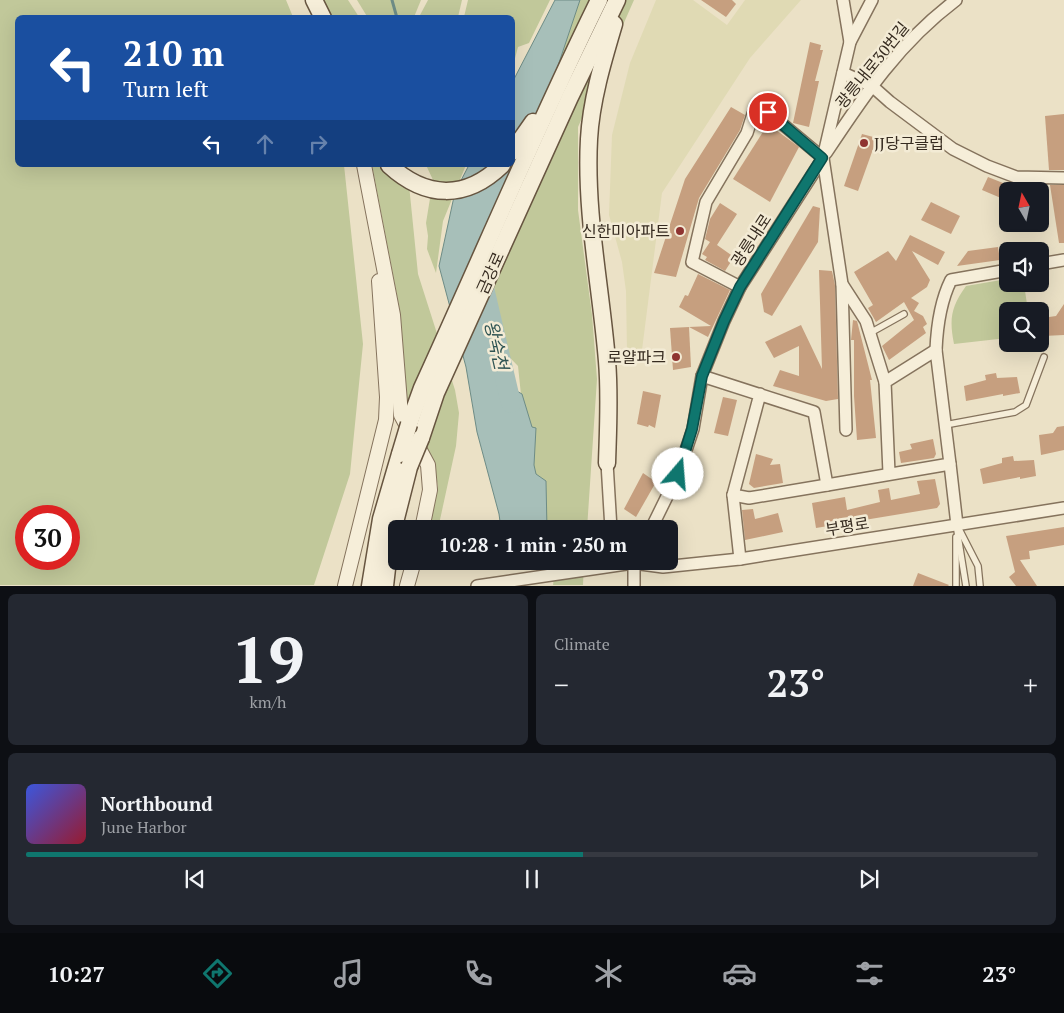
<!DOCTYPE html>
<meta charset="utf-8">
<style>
body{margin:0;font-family:"PT Serif","Noto Sans KR",serif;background:#242831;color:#f1f3f6;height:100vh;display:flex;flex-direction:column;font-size:19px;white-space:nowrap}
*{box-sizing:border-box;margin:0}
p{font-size:16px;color:#9ea1a6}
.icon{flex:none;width:28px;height:28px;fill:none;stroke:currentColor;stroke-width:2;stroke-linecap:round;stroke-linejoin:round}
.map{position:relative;height:586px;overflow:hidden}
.panel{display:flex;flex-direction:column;gap:8px;padding:8px;background:#0d0f14;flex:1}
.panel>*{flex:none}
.hud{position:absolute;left:15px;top:15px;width:500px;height:152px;border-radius:8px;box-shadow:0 5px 20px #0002;background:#1a4fa0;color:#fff;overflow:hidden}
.needle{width:32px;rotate:351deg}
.controls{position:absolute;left:999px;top:182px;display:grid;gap:10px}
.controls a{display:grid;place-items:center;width:50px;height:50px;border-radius:8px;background:#171b24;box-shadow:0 5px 20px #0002;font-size:25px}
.speed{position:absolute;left:15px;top:505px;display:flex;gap:10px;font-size:25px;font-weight:700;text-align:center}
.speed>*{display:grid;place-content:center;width:65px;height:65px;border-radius:50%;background:#171b24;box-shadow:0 5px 20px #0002;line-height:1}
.speed .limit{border:8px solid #d22;background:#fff;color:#111}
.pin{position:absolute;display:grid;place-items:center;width:42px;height:42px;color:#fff;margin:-21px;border:2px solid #fff;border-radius:50%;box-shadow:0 1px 5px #0007}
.me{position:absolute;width:55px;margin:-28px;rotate:18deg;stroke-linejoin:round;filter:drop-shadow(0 0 4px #0008)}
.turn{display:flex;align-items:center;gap:18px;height:105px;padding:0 25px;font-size:22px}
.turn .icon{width:65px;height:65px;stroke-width:2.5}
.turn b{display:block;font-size:35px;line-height:42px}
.lanes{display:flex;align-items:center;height:48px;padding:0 25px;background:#0003;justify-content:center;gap:25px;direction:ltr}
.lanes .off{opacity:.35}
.big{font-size:38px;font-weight:600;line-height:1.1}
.panel .card{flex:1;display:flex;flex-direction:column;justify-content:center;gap:8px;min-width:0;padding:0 18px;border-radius:8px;background:#242831}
.panel .dial{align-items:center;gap:0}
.dial b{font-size:65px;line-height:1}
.song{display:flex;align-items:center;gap:15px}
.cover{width:60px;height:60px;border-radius:8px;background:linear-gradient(135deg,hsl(230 70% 55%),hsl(350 70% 35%))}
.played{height:5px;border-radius:2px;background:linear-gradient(90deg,#0f766e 55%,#363941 55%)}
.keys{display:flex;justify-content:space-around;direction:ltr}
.heat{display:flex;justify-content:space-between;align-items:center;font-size:28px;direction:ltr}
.panel .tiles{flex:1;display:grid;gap:8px;grid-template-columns:1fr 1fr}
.card:last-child{grid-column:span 2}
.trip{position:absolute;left:388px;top:520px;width:290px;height:50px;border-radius:8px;background:#171b24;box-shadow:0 5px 20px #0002;font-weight:600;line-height:50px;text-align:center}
.tab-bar{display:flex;height:80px;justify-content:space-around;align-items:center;background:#090b0e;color:#9ea1a6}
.tab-bar .icon{width:35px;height:35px}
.tab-bar .selected{color:#0f766e}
.tab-bar b{font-size:22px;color:#f1f3f6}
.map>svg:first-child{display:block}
</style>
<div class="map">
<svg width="1064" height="586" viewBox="0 0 1064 586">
<rect width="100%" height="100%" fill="#ebe1c6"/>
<path fill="#e0dab4" d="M656 0H693L727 25 745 0H801L750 58 662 193 642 350 627 351 626 291 622 262 609 215 612 135 630 63Z"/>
<g fill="#c1c89a" fill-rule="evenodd">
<path d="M0 0H286L293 17 18 18V165H344L363 344 350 474 314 585H0ZM26 516H69V559H26Z"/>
<path d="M324 0H348L359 17H331Z"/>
<path d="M357 0H421L414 17 368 18Z"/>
<path d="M428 0H462L458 17H419Z"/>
<path d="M468 0H550L529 43 518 47 513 66 512 18 464 17Z"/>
<path d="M566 0H634L578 127V210L592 315 597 379 587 529H535L518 366 488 335 461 271 512 165Z"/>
<path d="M372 165H380L382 168 384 165H407L418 274 455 390 459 413 456 446 438 529H428L438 486 432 459 406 409 399 306Z"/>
<path d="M426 165H466L443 221 436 273 427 249 428 236 426 223 433 180Z"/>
<path d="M1007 279 1008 284H1024L1028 311H1008L1007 338 954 344C949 319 951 307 966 286Z"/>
<path d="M539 561H584L583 585H542Z"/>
</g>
<g fill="#a7bfb9" stroke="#6e8c86">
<path d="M555 0H580L498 245 484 294 502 379 512 375 515 390 522 394 532 427 536 428 534 465 536 474 546 481 547 529H501L499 514 477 432 466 367 439 266 455 192 469 165H512L513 81Z"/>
<path d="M505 561H553V565L507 585Z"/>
</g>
<path fill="#ebe1c6" d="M555 562 553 586H505L503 569Z"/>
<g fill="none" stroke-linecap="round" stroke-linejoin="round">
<path stroke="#6e8c86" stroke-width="3" d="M392 0 397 18"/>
<path stroke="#a7bfb9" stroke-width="20" d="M481 275 511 403"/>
</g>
<g fill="#c69f7f">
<path d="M701 0H732L736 4 726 17Z"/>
<path d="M810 42 821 45 820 50H823L815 81H819L809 127 793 123Z"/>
<path d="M731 107 745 115 740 130 699 198 676 277 654 273 685 179Z"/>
<path d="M1064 114V170H1049L1045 116Z"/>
<path d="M768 124 799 147 770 202 733 179Z"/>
<path d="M862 134 877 138 858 191 844 186Z"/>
<path d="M988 177 1008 185V201L982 190Z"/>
<path d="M1050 185H1064V243H1059Z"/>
<path d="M931 202 960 216 951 234 921 220Z"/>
<path d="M720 203 737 214 717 245 734 257 725 271 705 260 707 257 702 254 710 242 705 239 710 219Z"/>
<path d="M813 206 820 208 818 242 772 316 764 312 761 294Z"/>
<path d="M910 235 945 252 938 265 912 251 930 280 927 287 911 298 919 303 914 311 923 316 927 324 923 327 926 333 889 360 882 346 914 320 904 302 876 322 868 308 873 305 854 272 888 251 896 261Z"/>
<path d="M998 247 1000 260 957 266 968 251Z"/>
<path d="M819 270 832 271 835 285 838 399 826 401 773 386 780 370 799 376V346L774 358 765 342 801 325 822 369Z"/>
<path d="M698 274 730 290 708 337 689 327 711 326 679 307 685 295 688 296Z"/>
<path d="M1064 304V335L1043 336 1042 318 1056 316Z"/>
<path d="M853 320 857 321 872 380H870L876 438 857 440 854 396V340H851Z"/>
<path d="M689 327 691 367 673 370 670 328Z"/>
<path d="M996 373 997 378 1017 377 1020 393 1003 396V394L966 401 964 386 986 380 985 375Z"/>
<path d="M643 391 661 395 655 428 649 425 648 427 637 424Z"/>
<path d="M723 397 737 400 728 436 714 433Z"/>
<path d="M1064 426V450L1041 455 1039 435 1053 433 1057 427Z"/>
<path d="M933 439 936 454 934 458 901 463 899 452 912 449 910 444Z"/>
<path d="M756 454 773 459 770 465 780 464 783 483 754 488 749 484Z"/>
<path d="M1013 456 1014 461 1034 460 1036 476 1020 479V477L983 484 980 469 1002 463V458Z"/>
<path d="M643 473 656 482 636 517 624 509Z"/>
<path d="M935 479 940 504 937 508 816 528 812 503 845 497 847 510 880 502 878 490 889 488 891 500 920 494 917 481Z"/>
<path d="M753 509 755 519 778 513 783 532 745 540 742 510Z"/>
<path d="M1064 527V545L1029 551 1030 559 1020 560 1037 586H1016L1009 577 1015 572 1006 536Z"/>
<path d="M918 573 949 585 948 586H913Z"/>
</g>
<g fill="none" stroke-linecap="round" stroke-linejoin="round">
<defs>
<g id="service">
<path d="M870 333 904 314"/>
<path d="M945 425 1015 412 1026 405 1044 357"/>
<path d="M957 525 978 566 980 586"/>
<path d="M957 530 966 586"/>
<path d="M956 586V537"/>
</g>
<g id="minor">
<path d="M843 0 850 42"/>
<path d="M843 73 872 86 890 102 953 149 987 166 1016 177 1064 178"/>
<path d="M826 153C865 94 899 43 956 0"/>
<path d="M1040 264 1064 260"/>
<path d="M842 284 846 430"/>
<path d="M740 287 692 262 706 202 747 133 753 114 760 109 768 112 823 158 842 284 866 321 885 382"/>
<path d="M936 350C937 326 940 302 951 280L1008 270"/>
<path d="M702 376 814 412 827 485 749 498 733 495 760 394"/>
<path d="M607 463 611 529"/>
<path d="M950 464 957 525"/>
<path d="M827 485 950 464 936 350 885 382 889 473"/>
<path d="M733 495 740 559"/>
<path d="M651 529 678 474 693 429 702 376 724 321 740 287 823 158 850 42 872 0"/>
<path d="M477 586 633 563 663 567 740 559 1064 508"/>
<path d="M634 586V561"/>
</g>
<g id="tertiary">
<path d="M364 165 393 315 401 415 428 465 430 490 422 529"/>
<path d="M345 586 386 420 387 397 379 281"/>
<path d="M407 586 414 561"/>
</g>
<g id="secondary">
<path d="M314 0 323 18"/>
<path d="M512 152 533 122"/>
<path d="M389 165C426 199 466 200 502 165"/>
<path d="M409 424 422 388C481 259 536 128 599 0"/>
<path d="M421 438 436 393 570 97 617 0"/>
<path d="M607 463C608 429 610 395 607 361 601 287 585 214 589 139 591 101 603 61 614 24"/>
<path d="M370 586 381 519 400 454"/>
<path d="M385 586 390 542 409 467"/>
</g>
</defs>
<use href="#service" stroke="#85735d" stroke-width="8"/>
<use href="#minor" stroke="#85735d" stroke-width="14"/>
<use href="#tertiary" stroke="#85735d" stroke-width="16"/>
<use href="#secondary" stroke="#675540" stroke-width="19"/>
<use href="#service" stroke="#f6eed9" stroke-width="5.5"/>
<use href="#minor" stroke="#f6eed9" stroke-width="11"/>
<use href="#tertiary" stroke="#f6eed9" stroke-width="14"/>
<use href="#secondary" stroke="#f6eed9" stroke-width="16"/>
<defs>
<g id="secondary-bridge">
<path d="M400 454 409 424"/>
<path d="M409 467 421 438"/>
</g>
</defs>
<use href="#secondary-bridge" stroke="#675540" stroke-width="19" stroke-linecap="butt"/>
<use href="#secondary-bridge" stroke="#f6eed9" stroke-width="16"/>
</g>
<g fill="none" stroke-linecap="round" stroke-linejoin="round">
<defs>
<path id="route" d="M678 474 692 429 702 376 724 321 740 287 822 158 768 112"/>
</defs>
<use href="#route" stroke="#0a4d48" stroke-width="12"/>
<use href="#route" stroke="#0f766e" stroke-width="9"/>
</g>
<g fill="#8f3431" stroke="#f3ebd5" stroke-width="2">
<circle cx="864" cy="143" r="5"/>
<circle cx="680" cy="231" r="5"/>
<circle cx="676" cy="357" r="5"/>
</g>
<g text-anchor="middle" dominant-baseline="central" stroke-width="5" stroke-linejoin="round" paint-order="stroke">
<g font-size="16" fill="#362b20" stroke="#f3ebd5">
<text transform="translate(872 65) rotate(-51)">광릉내로30번길</text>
<text transform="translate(751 240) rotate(-57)">광릉내로</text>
<text transform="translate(490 273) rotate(-66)">금강로</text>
<text transform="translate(847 526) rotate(-9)">부평로</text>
</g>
<g font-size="16" fill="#362b20" stroke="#f3ebd5" text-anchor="end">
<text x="874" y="143" text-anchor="start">JJ당구클럽</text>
<text x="670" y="231">신한미아파트</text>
<text x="666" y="357">로얄파크</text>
</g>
<g font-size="18" font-style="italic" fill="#305554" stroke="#f3ebd5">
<text transform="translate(497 345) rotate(77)">왕숙천</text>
</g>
</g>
</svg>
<div class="controls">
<a><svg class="needle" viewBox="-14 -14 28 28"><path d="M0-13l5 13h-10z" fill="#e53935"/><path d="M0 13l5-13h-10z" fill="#9ea1a6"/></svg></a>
<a><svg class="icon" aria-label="sound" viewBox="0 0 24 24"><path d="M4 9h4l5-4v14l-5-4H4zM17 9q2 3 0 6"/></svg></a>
<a><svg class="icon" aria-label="search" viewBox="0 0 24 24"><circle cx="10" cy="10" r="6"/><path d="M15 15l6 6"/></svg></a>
</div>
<div class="speed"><div class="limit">30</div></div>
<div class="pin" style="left:768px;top:112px;background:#d93025"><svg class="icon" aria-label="arrive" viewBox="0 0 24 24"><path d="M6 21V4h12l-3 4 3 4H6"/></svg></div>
<svg class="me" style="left:678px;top:474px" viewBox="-20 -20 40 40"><circle r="19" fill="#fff"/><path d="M0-13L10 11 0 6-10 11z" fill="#0f766e"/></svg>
<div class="trip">10:28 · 1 min · 250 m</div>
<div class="hud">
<div class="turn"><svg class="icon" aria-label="left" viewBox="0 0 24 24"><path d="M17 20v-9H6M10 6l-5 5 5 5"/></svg><div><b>210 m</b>Turn left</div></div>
<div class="lanes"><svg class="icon" aria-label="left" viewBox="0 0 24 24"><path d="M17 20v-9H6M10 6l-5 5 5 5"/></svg><svg class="icon off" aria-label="ahead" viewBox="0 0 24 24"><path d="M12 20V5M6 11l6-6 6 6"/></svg><svg class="icon off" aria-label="right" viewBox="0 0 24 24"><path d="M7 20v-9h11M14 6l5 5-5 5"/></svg></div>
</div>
</div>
<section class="panel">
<div class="tiles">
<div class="card dial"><b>19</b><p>km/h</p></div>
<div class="card"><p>Climate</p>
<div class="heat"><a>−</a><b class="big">23°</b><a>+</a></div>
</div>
<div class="card">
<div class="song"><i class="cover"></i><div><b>Northbound</b><p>June Harbor</p></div></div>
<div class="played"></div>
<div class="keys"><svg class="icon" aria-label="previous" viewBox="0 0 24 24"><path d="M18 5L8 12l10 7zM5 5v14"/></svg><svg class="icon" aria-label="pause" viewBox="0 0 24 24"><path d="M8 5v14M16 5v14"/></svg><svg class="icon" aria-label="next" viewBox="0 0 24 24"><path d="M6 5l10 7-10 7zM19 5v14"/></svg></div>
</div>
</div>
</section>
<nav class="tab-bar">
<b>10:27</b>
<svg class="icon selected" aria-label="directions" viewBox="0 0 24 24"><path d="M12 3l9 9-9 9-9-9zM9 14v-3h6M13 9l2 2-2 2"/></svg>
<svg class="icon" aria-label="music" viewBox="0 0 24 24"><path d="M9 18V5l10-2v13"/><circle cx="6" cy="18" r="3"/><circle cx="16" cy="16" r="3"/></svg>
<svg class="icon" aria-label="phone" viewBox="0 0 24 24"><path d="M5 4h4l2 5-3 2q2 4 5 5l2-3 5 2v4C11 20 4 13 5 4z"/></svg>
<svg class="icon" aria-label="climate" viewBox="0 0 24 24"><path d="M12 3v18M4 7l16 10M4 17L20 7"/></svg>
<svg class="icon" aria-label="car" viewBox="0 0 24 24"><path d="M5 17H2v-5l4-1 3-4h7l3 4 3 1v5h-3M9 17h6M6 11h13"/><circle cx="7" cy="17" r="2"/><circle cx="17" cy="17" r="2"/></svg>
<svg class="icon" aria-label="filters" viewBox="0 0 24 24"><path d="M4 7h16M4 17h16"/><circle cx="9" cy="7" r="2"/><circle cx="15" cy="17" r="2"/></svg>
<b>23°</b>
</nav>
